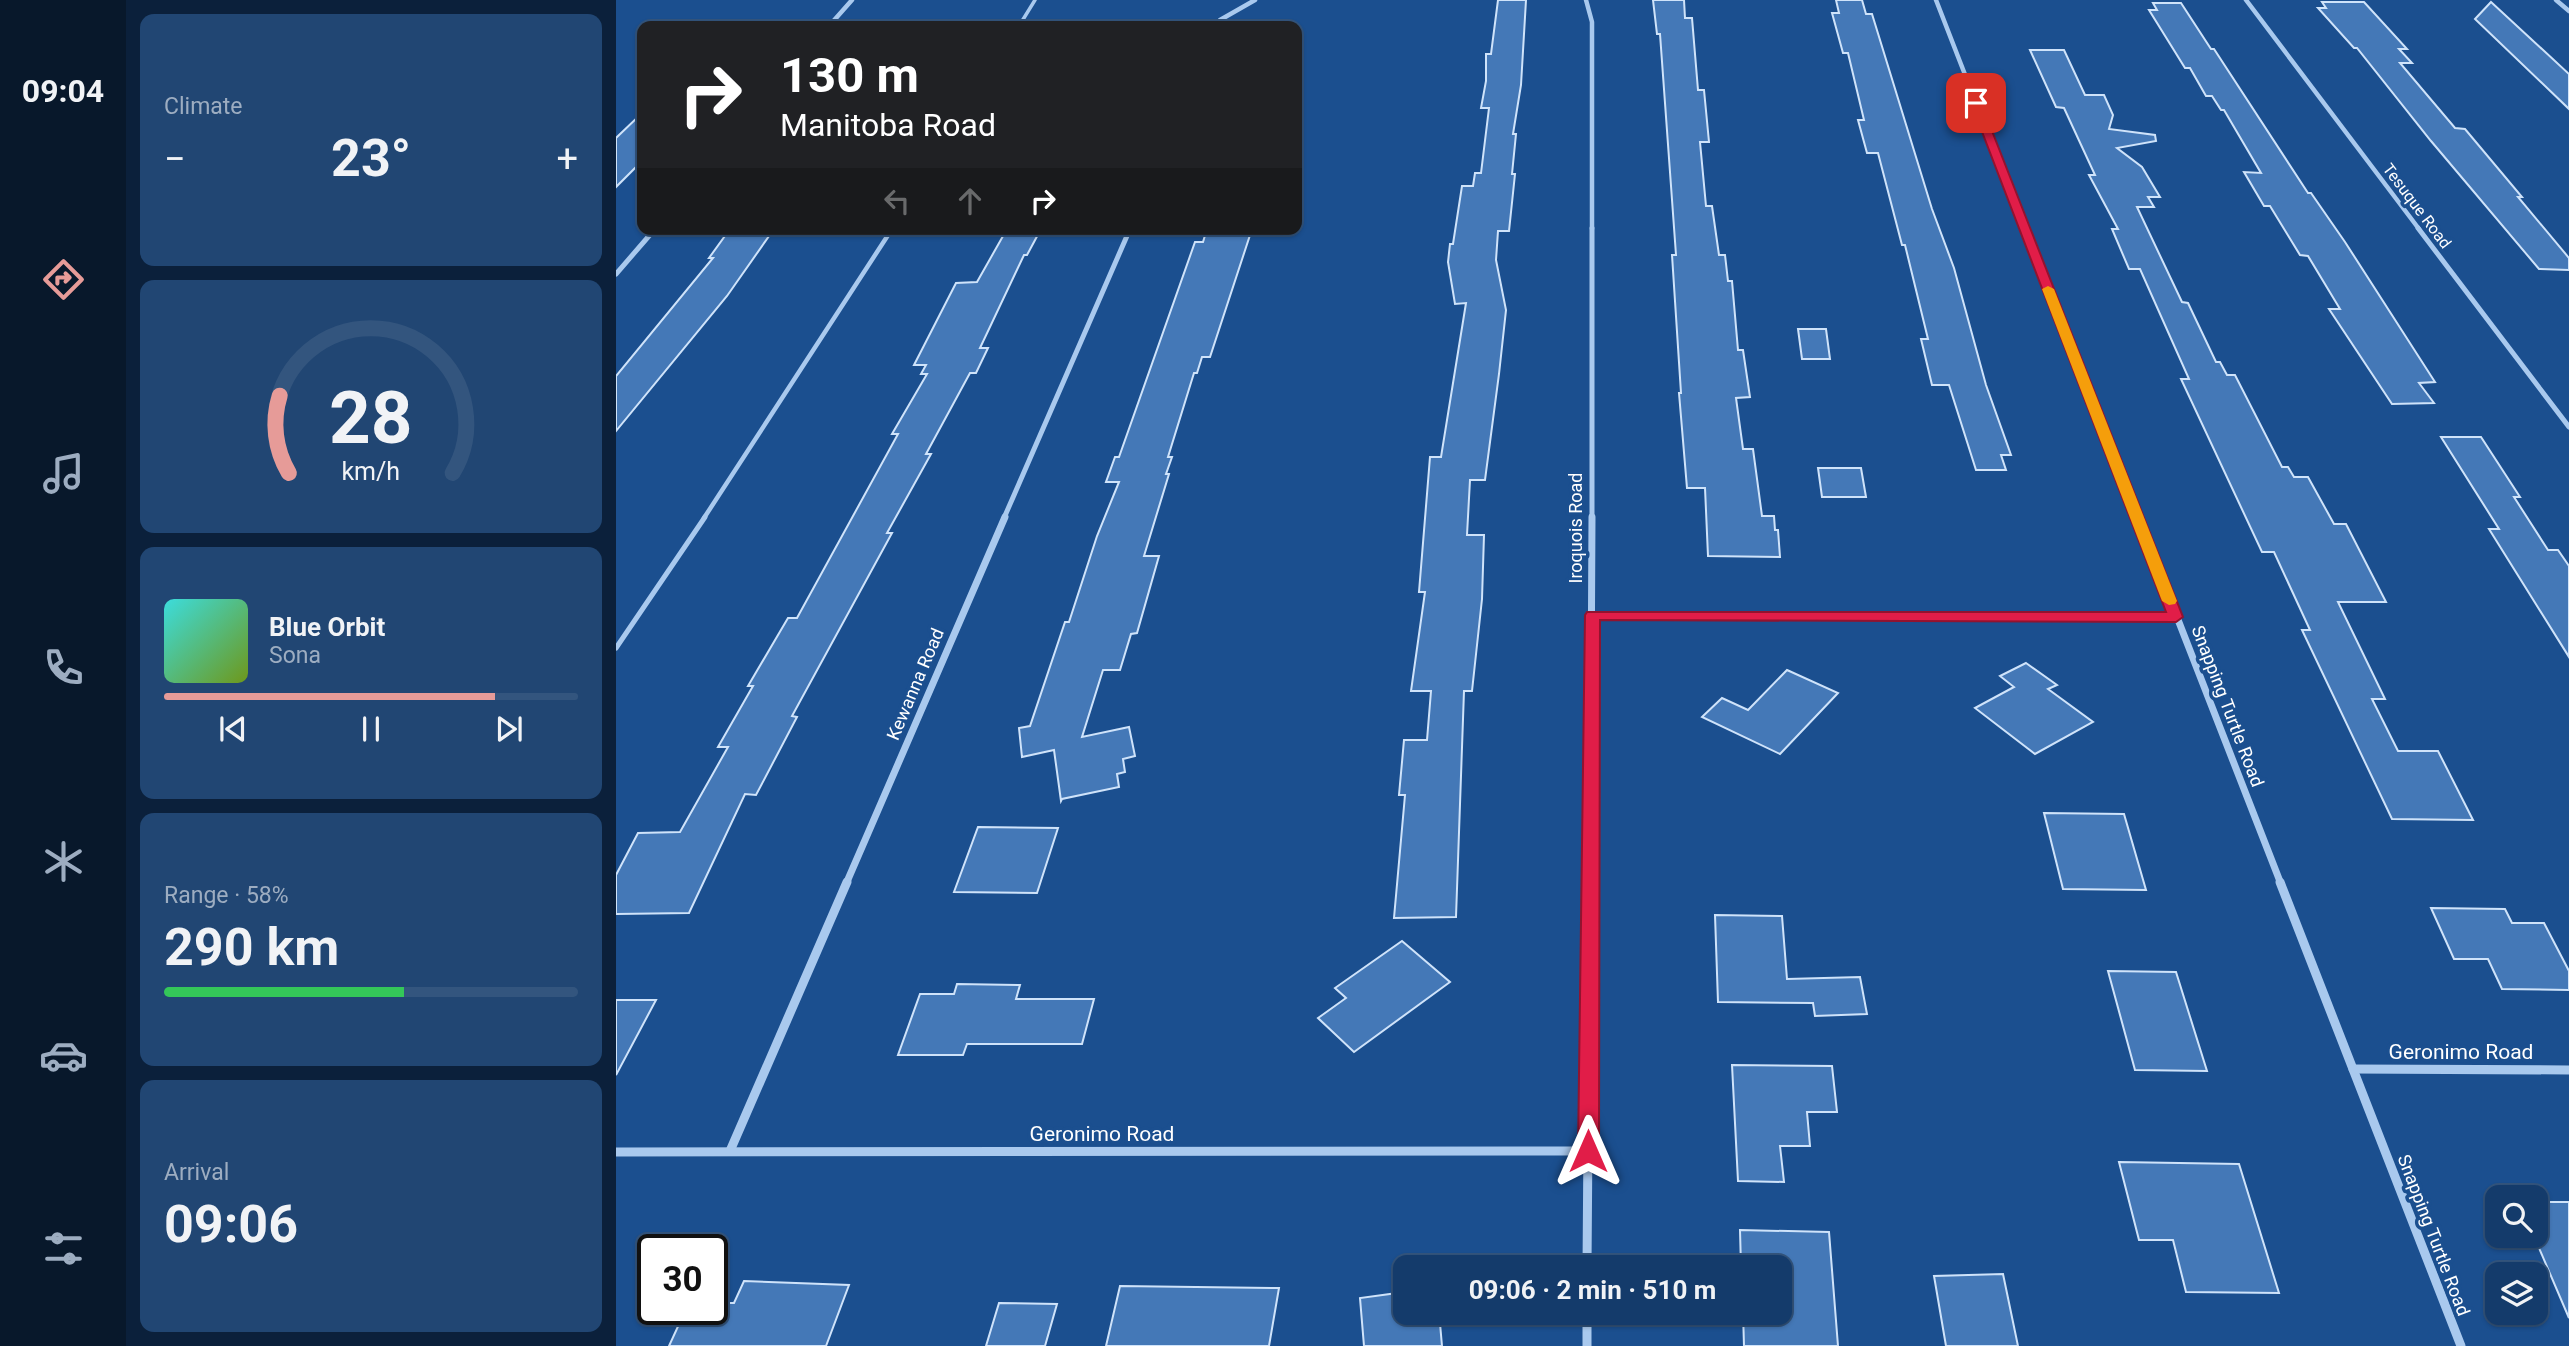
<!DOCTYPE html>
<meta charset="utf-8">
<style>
body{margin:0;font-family:Roboto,sans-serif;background:#214673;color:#f1f3f6;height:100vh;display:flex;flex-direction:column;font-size:26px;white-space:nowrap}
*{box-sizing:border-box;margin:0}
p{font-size:23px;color:#9dadc1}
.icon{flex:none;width:38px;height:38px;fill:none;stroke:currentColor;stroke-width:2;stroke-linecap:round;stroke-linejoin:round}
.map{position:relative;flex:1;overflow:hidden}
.panel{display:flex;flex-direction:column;gap:14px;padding:14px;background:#0b203b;width:490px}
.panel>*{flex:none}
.hud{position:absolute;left:21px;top:21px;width:665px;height:214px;border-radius:14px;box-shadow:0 2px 5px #0004,0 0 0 2px #33557e;background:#202124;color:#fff;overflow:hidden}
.tools{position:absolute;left:1869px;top:1185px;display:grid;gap:14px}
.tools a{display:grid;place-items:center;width:63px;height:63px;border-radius:14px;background:#143b6b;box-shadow:0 2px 5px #0004,0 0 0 2px #33557e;font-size:35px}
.speed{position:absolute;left:21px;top:1234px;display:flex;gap:14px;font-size:35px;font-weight:700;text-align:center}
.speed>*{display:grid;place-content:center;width:91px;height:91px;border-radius:50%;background:#143b6b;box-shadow:0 2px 5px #0004,0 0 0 2px #33557e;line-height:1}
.speed .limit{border:4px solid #111;border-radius:10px;background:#fff;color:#111}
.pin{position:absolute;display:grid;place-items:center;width:60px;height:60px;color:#fff;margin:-30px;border-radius:14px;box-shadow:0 4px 10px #0006}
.me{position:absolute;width:77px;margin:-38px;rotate:0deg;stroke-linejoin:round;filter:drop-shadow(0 0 5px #0008)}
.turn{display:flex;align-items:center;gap:24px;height:147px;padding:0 28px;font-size:32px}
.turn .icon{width:91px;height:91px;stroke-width:2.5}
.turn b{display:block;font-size:49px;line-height:60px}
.lanes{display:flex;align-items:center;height:66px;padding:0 28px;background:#0003;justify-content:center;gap:35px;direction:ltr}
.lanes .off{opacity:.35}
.big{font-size:52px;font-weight:700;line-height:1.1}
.panel .tile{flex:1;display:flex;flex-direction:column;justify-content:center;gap:10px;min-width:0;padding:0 24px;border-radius:14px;background:#214673}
.panel .dial{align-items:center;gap:0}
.dial svg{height:182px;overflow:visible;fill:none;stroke:#33557e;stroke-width:7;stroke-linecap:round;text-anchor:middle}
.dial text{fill:#f1f3f6;stroke:none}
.song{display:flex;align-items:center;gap:21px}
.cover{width:84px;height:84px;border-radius:10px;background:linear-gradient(135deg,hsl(180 70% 55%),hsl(80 70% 35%))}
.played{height:7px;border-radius:4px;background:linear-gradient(90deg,#e69b98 80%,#33557e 80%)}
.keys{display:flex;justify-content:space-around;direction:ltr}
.heat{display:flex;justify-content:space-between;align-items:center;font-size:38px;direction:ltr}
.charge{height:10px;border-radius:5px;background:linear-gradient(90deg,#34c759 58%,#33557e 0)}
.trip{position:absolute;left:777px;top:1255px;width:399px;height:70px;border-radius:14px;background:#143b6b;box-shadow:0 2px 5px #0004,0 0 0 2px #33557e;font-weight:700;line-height:70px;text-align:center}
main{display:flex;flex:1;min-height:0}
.menu{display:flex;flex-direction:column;width:126px;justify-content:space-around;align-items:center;background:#08182b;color:#9dadc1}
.menu .icon{width:49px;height:49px}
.menu .selected{color:#e69b98}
.menu b{font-size:32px;color:#f1f3f6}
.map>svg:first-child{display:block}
</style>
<main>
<nav class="menu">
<b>09:04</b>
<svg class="icon selected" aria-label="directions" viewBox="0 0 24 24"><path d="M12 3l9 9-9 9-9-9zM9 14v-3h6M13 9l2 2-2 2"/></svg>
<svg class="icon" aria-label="music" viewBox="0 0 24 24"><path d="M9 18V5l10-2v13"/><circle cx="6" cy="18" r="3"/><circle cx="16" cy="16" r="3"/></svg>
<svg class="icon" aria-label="phone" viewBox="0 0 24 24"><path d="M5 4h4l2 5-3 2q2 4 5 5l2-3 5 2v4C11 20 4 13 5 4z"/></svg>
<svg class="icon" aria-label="climate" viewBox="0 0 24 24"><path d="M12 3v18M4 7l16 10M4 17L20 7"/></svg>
<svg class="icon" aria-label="car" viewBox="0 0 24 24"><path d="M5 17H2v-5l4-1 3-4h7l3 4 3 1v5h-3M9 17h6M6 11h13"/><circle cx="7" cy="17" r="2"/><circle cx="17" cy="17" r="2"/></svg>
<svg class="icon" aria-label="filters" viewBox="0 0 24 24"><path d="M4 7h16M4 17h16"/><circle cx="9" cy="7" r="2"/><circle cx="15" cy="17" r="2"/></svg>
</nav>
<section class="panel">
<div class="tile"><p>Climate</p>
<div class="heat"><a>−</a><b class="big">23°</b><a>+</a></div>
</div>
<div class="tile dial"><svg viewBox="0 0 100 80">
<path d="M14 69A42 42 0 1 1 86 69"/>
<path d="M14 69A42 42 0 0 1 10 35" stroke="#e69b98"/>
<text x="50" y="56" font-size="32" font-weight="700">28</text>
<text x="50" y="72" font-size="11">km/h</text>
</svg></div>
<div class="tile">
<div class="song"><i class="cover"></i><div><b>Blue Orbit</b><p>Sona</p></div></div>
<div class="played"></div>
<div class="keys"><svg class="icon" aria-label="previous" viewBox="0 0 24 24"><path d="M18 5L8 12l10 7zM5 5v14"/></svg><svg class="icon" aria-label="pause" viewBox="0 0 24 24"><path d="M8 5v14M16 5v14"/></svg><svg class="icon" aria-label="next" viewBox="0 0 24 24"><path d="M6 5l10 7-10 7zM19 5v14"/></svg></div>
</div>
<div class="tile"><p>Range · 58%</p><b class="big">290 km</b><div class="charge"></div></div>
<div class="tile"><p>Arrival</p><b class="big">09:06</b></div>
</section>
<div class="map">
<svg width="1953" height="1346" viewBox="0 0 1953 1346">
<rect width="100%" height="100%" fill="#1b4f8f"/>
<g fill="#4478b7" stroke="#cfe3fa" stroke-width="2">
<path d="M882 0H910L905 85 897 134H900L896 174H899L893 231H882L880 260 890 310 883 374 869 480H854L851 535H868L866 599 856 691H848L840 917 778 918 789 795H783L788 740H811L815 691H795L809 592H803L814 457H825L850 303 839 304 832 262 834 244H837L846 186H857L859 173H865L873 108H865L870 81V54H875Z"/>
<path d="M1037 0H1068L1069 18H1076L1082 90H1088L1093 142H1084L1090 206H1096L1103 255H1109L1112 281H1116L1122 350H1127L1134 397 1120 398 1127 449H1137L1146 516H1158L1159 530H1162L1164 557 1092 556 1089 488H1071L1063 393H1065L1056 255H1060L1044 34H1041Z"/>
<path d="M1220 0H1246L1250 14H1256L1316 209 1338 268 1370 385 1395 455H1385L1390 470H1360L1333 385H1316L1305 339H1312L1289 245H1286L1262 153H1251L1242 120H1248L1232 53H1227L1216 13H1223Z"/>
<path d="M1706 2H1748L1791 49H1783L1796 63H1784L1839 128 1849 129 1906 197H1902L1953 258V270L1923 269 1815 141 1741 48H1738L1702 8H1710Z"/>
<path d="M1875 2 1953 74V109L1859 19Z"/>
<path d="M1537 3H1565L1595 49H1598L1692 193H1695L1729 242 1819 382 1803 383 1818 403 1776 404 1713 309H1724L1692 256 1684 255 1654 206H1648L1628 172 1645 173 1608 110H1605L1596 96H1590L1574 68H1569L1533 10H1541Z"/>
<path d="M1414 50H1448L1469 95H1488L1497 115 1493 129 1539 135 1540 141 1501 148 1526 167 1544 197H1532L1538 207H1521L1566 302 1572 303 1600 362H1604L1611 375H1619L1666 467H1672L1678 477H1692L1718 524H1730L1770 602H1722L1769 699H1756L1782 751H1822L1857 820 1776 819 1686 630H1694L1658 552H1646L1565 379H1573L1524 269H1513L1496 229H1502L1473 175H1479L1448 108 1440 107Z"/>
<path d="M26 113V161L0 187V138Z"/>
<path d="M114 229H158L111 296 0 431V376L97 258H93Z"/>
<path d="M391 229H425L411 255H408L364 348H372L360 373H354L310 454H315L271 533H276L176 716 181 717 140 795 129 794 73 913 0 914V875L22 833 64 832 112 747H102L137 686H132L172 618H181L282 434H276L311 374H305L310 365H298L340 283 361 282Z"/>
<path d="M591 229H636L594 357H586L581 373H578L552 457H556L550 474H553L528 556H543L521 633 515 634 504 670H487L466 737 513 727 519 756 507 759 509 772 501 774 503 787 446 799 445 801 438 750 406 757 403 728 414 726 449 622H453L481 536 503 482H490L499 457H503L579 242H587Z"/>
<path d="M1182 329H1210L1214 359H1186Z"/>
<path d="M1825 437H1865L1904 497H1898L1932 550H1942L1953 566V657L1873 529H1883Z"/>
<path d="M1202 468H1245L1250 497H1206Z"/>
<path d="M1410 663 1441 685 1432 689 1477 722 1419 754 1359 708 1398 687 1384 676Z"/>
<path d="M1171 670 1222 693 1164 754 1086 717 1106 698 1132 710Z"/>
<path d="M1428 813 1508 814 1530 890 1447 889Z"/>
<path d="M362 827 442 828 421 893 338 892Z"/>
<path d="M1815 908 1889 909 1896 923H1928L1953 971V990L1886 989 1872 959H1838Z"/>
<path d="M1099 915 1166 916 1171 979 1244 977 1251 1014 1199 1016 1197 1003 1102 1002Z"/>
<path d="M786 941 834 982 738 1052 702 1018 730 998 719 988Z"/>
<path d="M1492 971 1560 972 1591 1071 1519 1070Z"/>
<path d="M341 984 404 985 400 999H478L466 1044H351L347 1055H282L304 994H338Z"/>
<path d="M0 1000H40L0 1075Z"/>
<path d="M1116 1065 1216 1066 1221 1112H1191L1194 1146H1164L1168 1182 1122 1181Z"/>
<path d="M1503 1162 1623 1164 1663 1293 1570 1292 1557 1240H1523Z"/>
<path d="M1920 1202H1953V1318L1920 1241Z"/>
<path d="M1124 1230 1213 1232 1222 1346H1128L1127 1312H1164V1267H1125Z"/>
<path d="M1387 1274 1402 1346H1330L1318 1276Z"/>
<path d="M128 1281 233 1285 210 1346H53L70 1309H96V1303H118Z"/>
<path d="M504 1286 663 1288 653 1346H490Z"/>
<path d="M789 1292V1312H823L826 1346H748L744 1298Z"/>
<path d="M383 1303 441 1304 429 1346H370Z"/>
</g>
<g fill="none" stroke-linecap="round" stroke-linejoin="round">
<path stroke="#a9c9ee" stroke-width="3.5" d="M403 26 419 0"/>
<path stroke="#a9c9ee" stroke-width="4.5" d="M88 518 276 229"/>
<path stroke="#a9c9ee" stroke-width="5" d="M0 648 89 517"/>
<g stroke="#a9c9ee" stroke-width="4.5">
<path d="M970 0 976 22V229"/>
<path d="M1320 0 1409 229"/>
<path d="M1630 0 1803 229"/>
<path d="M1940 0 1953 11"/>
<path d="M213 26 236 0"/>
<path d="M602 26 604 20 639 0"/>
</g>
<g stroke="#a9c9ee" stroke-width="5">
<path d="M976 228V518"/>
<path d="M1409 228 1522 518"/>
<path d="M1802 228 1953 427"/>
<path d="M0 274 39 229"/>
<path d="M388 518 514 229"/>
</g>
<g stroke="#a9c9ee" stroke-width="7">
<path d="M1522 517 1665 884"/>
<path d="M976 616 1560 617"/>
<path d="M230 884 389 517"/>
<path d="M974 884 976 517"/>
</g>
<g stroke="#a9c9ee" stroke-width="9">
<path d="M1664 882 1845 1346"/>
<path d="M1737 1069 1953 1070"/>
<path d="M114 1151 231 882"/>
<path d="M0 1152 972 1151"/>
<path d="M971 1267 974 882"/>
<path d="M971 1312V1346"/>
</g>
</g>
<path fill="#e11d48" stroke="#92132f" stroke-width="2" d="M1360 100 1365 103 1567 617 1560 622 984 620 983 1151 980 1157 972 1160 965 1157 962 1151 969 615 971 612H1550L1355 103Z"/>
<path fill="#f59e0b" d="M1432 286 1438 289 1561 601 1559 604 1553 605 1546 601 1426 289Z"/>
<g text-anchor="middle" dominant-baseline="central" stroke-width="7" stroke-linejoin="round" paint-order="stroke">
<g font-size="16" fill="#fff" stroke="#1b4f8f">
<text transform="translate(1801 206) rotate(53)">Tesuque Road</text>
</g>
<g font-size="18" fill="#fff" stroke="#1b4f8f">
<text transform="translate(959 528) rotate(-90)">Iroquois Road</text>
<text transform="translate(299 684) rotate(-67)">Kewanna Road</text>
<text transform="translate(1612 706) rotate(69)">Snapping Turtle Road</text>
<text transform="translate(1818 1235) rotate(69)">Snapping Turtle Road</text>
</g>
<g font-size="21" fill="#fff" stroke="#1b4f8f">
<text x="1845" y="1052">Geronimo Road</text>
<text x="486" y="1134">Geronimo Road</text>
</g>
</g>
</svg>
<div class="tools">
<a><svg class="icon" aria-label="search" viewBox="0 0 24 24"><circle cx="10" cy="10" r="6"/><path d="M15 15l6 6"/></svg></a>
<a><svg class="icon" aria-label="layers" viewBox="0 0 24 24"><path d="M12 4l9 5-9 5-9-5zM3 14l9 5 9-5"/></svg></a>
</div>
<div class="speed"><div class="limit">30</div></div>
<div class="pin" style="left:1360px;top:103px;background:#d93025"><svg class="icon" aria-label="arrive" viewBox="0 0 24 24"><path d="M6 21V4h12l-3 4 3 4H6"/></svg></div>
<svg class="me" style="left:972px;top:1151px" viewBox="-20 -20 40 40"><path d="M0-17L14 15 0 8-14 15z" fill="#e11d48" stroke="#fff" stroke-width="4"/></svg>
<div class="trip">09:06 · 2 min · 510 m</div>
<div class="hud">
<div class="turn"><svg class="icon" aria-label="right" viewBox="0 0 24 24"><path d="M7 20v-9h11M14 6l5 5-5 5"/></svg><div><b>130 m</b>Manitoba Road</div></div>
<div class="lanes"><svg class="icon off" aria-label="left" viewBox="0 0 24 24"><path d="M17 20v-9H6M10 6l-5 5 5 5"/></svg><svg class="icon off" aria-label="ahead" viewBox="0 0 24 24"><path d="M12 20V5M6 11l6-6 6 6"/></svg><svg class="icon" aria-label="right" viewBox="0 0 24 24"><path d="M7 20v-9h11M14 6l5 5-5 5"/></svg></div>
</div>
</div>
</main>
